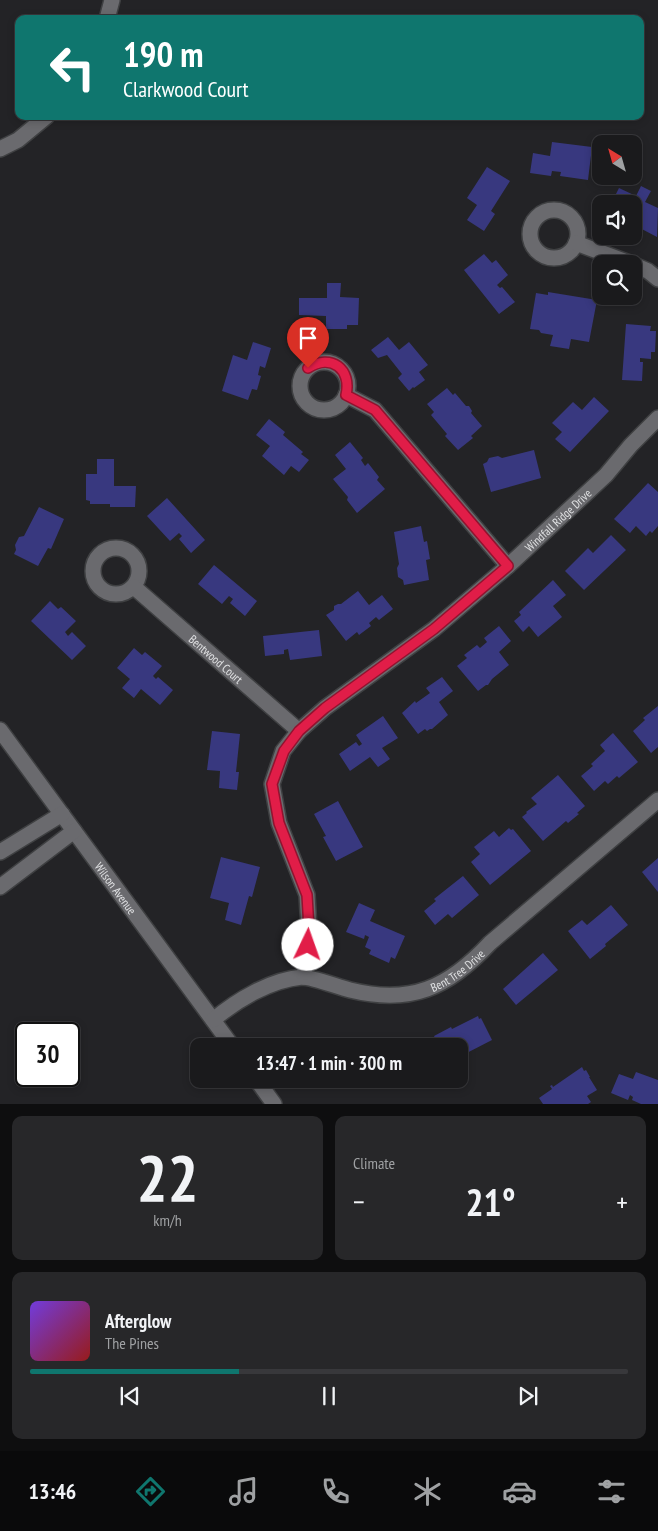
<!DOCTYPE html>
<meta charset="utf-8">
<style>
body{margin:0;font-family:"PT Sans Narrow",sans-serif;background:#272729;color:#f1f3f6;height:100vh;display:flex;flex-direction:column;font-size:19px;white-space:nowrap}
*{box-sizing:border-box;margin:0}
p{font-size:16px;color:#9fa1a3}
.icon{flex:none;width:28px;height:28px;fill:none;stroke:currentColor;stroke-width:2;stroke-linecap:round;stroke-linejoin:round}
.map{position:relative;height:1104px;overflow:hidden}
.panel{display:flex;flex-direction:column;gap:12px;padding:12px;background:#0e0e0f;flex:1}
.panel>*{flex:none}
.guide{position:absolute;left:15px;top:15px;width:629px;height:105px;border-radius:10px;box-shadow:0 2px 8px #0003,0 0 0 1px #38383b;background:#0f766e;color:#fff;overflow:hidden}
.needle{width:32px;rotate:323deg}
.fabs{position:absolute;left:592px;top:135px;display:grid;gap:10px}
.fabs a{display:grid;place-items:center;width:50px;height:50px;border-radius:10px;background:#1a1a1c;box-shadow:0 2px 8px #0003,0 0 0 1px #38383b;font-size:25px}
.speed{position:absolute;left:15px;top:1022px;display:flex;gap:10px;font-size:25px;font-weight:700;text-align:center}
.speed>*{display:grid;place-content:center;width:65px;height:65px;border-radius:50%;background:#1a1a1c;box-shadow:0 2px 8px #0003,0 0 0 1px #38383b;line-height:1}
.speed .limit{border:2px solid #111;border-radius:8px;background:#fff;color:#111}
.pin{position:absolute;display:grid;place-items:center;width:42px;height:42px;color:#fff;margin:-51px -21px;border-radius:50% 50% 50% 0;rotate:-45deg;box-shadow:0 0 5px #0007}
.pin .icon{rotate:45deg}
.me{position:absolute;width:55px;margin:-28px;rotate:3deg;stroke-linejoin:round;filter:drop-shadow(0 0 4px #0008)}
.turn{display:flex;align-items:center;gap:18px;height:105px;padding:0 25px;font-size:22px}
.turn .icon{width:65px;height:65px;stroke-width:2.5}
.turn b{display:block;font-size:35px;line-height:42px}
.big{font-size:38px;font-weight:800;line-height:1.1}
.panel .tile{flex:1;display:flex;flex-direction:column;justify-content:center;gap:8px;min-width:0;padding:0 18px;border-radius:10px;background:#272729}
.panel .dial{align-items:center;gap:0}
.dial b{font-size:65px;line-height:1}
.song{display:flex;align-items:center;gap:15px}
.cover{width:60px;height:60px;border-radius:8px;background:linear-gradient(135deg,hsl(260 70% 55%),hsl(0 70% 35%))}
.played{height:5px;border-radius:2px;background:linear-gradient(90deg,#0f766e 35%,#38383b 35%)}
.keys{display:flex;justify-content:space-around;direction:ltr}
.heat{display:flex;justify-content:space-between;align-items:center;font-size:28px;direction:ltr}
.panel .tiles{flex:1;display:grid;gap:12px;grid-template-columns:1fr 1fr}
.tile:last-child{grid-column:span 2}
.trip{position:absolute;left:190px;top:1038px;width:278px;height:50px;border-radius:10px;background:#1a1a1c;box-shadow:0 2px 8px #0003,0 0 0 1px #38383b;font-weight:800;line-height:50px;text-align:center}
.menu{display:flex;height:80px;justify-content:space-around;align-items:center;background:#0a0a0b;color:#9fa1a3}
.menu .icon{width:35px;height:35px}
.menu .selected{color:#0f766e}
.menu b{font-size:22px;color:#f1f3f6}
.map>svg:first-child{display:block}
</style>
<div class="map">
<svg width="658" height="1104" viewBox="0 0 658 1104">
<rect width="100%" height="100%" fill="#232326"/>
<g fill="#38387f">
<path d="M552 142 592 147 588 180 560 176 561 172 552 171 551 176 530 173 533 153 550 156Z"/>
<path d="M487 167 510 181 491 211 495 214 484 231 467 220 477 205 467 198Z"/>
<path d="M641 186 651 191 645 202 658 208 657 237 636 226 634 229V204H611L619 188 636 196Z"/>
<path d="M484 254 492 263 496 260 508 275 497 285 500 288 502 287 515 302 499 314 464 270Z"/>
<path d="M327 283H341L340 297 359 298 358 325H347V329H326V316L299 315V298H327Z"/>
<path d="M548 292 597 300 589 342 571 339 569 349 550 346 553 335 541 333 539 330 530 329 536 293 548 295Z"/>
<path d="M626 324 651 326 650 331H656L655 352H651V359L640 358V362H643L642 381 622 380Z"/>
<path d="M388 337 399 350 409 342 428 365 419 372 425 380 414 388 413 387 409 391 398 378 402 374 387 355 378 358 371 350Z"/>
<path d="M253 342 271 348 265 368 260 366 258 375 261 376 257 390 252 389 248 400 222 391 233 355 247 360Z"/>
<path d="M447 388 453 395 455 393 466 406H469L472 411 471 413 482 426 471 436 473 438 458 450 445 436 447 434 431 415 434 412 427 404Z"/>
<path d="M594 397 609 411 570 452 555 439 562 432 552 423 573 402 582 410Z"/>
<path d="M269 419 285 432 283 435 303 452 301 454 309 460 299 472 291 466 284 475 262 456 270 446 256 435Z"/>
<path d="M350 442 363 458 361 460 365 466 368 463 379 477 377 480 385 489 357 513 347 500 348 497 333 479 346 469 335 455Z"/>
<path d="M534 450 541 478 491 492 483 464 487 462 489 458 498 456 502 458Z"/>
<path d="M97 459H114V486H136L135 507H110V504H90V501L86 500V474H97Z"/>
<path d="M648 483 658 492V526L652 533 650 531 646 536 636 526 630 533 614 519Z"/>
<path d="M167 498 205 540 191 553 179 539 182 536 179 533 170 541 147 516Z"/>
<path d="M39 507 64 519 51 549 48 548 38 566 14 554 16 550 15 545 19 537 24 536Z"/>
<path d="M421 526 424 542 427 541 430 559 426 560 429 580 404 585 403 580 398 577 397 568 399 564 394 532Z"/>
<path d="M611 535 626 550 584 590 565 571 588 548 593 553Z"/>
<path d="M214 565 257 601 245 616 230 603 233 599 229 596 222 604 198 584Z"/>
<path d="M553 580 566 595 553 606 562 617 538 637 529 626 523 632 514 621 521 615 519 612Z"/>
<path d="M358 591 369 605 382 595 393 609 379 620 376 617 369 623 371 626 359 635 357 632 346 641 326 615 334 610V606L338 604H341Z"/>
<path d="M50 601 58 609 61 607 76 621 65 632 68 636 72 632 86 646 72 660 31 621Z"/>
<path d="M499 626 511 641 499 652 509 665 492 679 488 685H486L478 691 457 666 467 658 464 655 477 645 480 648 487 642 484 638Z"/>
<path d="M319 630 322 656 290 660 288 649 284 650V654L265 656 263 636Z"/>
<path d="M134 648 142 655 145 652 162 666 153 676 156 679 158 677 173 690 160 705 141 689 134 698 122 688 130 679 117 668Z"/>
<path d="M442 677 453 691 439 702 448 715 432 729H430L427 731 425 729 418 734 402 713 415 701 416 703 430 693 426 688Z"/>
<path d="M658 706V747L651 753 633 731 645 720 643 718Z"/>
<path d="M383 716 398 738 382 748 390 759 378 767 370 757 350 771 339 754 356 742 359 746 362 744 356 735Z"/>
<path d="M212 731 240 734 236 772H239L237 790 219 788 220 771 207 770Z"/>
<path d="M613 733 638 762 619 778 617 776 608 784 605 781 594 791 581 776 593 766 591 764 605 751 600 745Z"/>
<path d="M558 775 585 806 577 813 579 814 568 823 566 821 543 841 522 817 527 813 526 812 537 804 531 798Z"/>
<path d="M338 801 363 847 336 861 323 837 326 836 314 814Z"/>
<path d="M509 828 511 830 513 829 531 851 490 885 471 862 480 854 474 847 494 831 499 837Z"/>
<path d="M221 857 260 867 252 897 249 896 241 925 225 920 229 903 210 898Z"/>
<path d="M658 858V892L642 872Z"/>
<path d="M463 876 479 895 452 918 448 914 435 925 424 911 436 901 434 899Z"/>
<path d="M359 903 375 910 370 921 405 936 395 959 391 957 389 963 369 954 371 950 365 947 369 937 365 935 364 939 346 932Z"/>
<path d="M611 905 628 925 605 944 606 946 590 959 568 931 582 920 587 925Z"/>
<path d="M543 953 558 970 516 1005 503 989Z"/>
<path d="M478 1016 479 1019 481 1018 492 1040 459 1057V1046H439L434 1036 451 1027 452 1029Z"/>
<path d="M397 1041 398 1046H361V1045Z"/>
<path d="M582 1067 584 1071 586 1070 590 1077H589L597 1090 587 1096 591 1102 588 1104H543L539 1098 552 1089 550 1086 552 1085 553 1087Z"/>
<path d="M636 1072 658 1080V1104H641L632 1100 633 1097 630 1095 628 1100 611 1093 619 1074 633 1079Z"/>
</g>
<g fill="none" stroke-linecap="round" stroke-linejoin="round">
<defs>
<g id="street">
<path d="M107 19 112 0"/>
<path d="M0 149 18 140 47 116"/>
<circle cx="554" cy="234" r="24"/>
<path d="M576 243 632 264"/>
<path d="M634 265 648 271 658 279"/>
<circle cx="324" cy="386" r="24"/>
<path d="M346 395 375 410 508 566"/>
<circle cx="116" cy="571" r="23"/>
<path id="s1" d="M134 587 299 731"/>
<path id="s2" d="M0 730 232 1046"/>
<path d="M0 852 62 814"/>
<path d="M0 887 74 831"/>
<path id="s3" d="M304 977 309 929 307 895 279 823 272 784 283 751 299 731 325 708 434 629 508 566 606 475 631 445 658 418"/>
<path id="s4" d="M213 1020C237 1000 270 980 302 977 312 977 338 987 350 990 411 1005 448 988 490 943L658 800"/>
<path d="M256 1079 274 1104"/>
</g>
</defs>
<use href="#street" stroke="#3f4042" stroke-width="18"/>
<use href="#street" stroke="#6a6a6e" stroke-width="15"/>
</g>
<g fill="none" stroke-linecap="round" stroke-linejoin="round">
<defs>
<path id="route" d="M308 945 309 929 307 895 279 823 272 784 284 751 299 731 325 708 434 629 508 566 375 410 346 395C352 369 331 353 308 368"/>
</defs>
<use href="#route" stroke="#92132f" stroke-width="12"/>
<use href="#route" stroke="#e11d48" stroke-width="9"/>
</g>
<g text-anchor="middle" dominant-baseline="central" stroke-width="5" stroke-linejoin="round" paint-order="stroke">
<g font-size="12" fill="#e0e1e3" stroke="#0d0d0e">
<text stroke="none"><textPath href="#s3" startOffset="594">Windfall Ridge Drive</textPath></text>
<text stroke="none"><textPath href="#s1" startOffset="109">Bentwood Court</textPath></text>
<text stroke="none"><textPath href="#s2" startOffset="196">Wilson Avenue</textPath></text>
<text stroke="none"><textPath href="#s4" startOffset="264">Bent Tree Drive</textPath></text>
</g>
</g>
</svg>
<div class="fabs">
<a><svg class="needle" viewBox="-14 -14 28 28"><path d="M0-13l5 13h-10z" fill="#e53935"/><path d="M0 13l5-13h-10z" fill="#9fa1a3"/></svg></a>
<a><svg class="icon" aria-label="sound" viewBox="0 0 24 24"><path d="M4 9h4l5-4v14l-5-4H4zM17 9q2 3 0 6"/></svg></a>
<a><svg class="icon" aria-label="search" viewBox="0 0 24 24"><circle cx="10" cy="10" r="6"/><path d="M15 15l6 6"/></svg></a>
</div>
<div class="speed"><div class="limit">30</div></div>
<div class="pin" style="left:308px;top:368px;background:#d93025"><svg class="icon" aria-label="arrive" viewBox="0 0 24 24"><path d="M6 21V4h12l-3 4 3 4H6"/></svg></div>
<svg class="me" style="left:308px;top:945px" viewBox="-20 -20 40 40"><circle r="19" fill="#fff"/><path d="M0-13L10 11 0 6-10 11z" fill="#e11d48"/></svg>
<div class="trip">13:47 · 1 min · 300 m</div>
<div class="guide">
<div class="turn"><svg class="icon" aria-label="left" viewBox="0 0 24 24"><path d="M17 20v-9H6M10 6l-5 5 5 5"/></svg><div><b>190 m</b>Clarkwood Court</div></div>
</div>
</div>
<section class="panel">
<div class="tiles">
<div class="tile dial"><b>22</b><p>km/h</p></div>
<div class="tile"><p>Climate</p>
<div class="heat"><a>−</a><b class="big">21°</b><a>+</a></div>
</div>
<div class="tile">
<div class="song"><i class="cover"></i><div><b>Afterglow</b><p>The Pines</p></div></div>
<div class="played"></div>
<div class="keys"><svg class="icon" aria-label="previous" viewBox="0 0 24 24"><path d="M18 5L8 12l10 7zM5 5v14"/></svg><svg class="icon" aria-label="pause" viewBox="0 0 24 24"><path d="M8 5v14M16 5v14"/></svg><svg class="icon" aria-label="next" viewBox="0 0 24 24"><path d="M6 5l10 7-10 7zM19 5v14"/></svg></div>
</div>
</div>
</section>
<nav class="menu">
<b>13:46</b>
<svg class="icon selected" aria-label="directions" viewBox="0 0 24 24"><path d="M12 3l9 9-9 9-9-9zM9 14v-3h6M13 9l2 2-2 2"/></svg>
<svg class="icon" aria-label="music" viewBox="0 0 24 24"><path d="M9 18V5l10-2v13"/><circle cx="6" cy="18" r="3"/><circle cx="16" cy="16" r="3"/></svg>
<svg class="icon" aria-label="phone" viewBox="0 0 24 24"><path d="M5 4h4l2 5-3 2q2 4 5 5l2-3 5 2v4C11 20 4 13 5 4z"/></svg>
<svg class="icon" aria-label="climate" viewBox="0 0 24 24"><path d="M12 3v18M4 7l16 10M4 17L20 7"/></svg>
<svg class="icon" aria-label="car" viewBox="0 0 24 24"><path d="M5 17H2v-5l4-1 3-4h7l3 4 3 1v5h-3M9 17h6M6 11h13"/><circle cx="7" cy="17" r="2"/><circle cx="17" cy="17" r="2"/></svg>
<svg class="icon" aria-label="filters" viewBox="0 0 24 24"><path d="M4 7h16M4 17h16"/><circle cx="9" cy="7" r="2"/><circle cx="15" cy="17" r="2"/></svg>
</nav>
